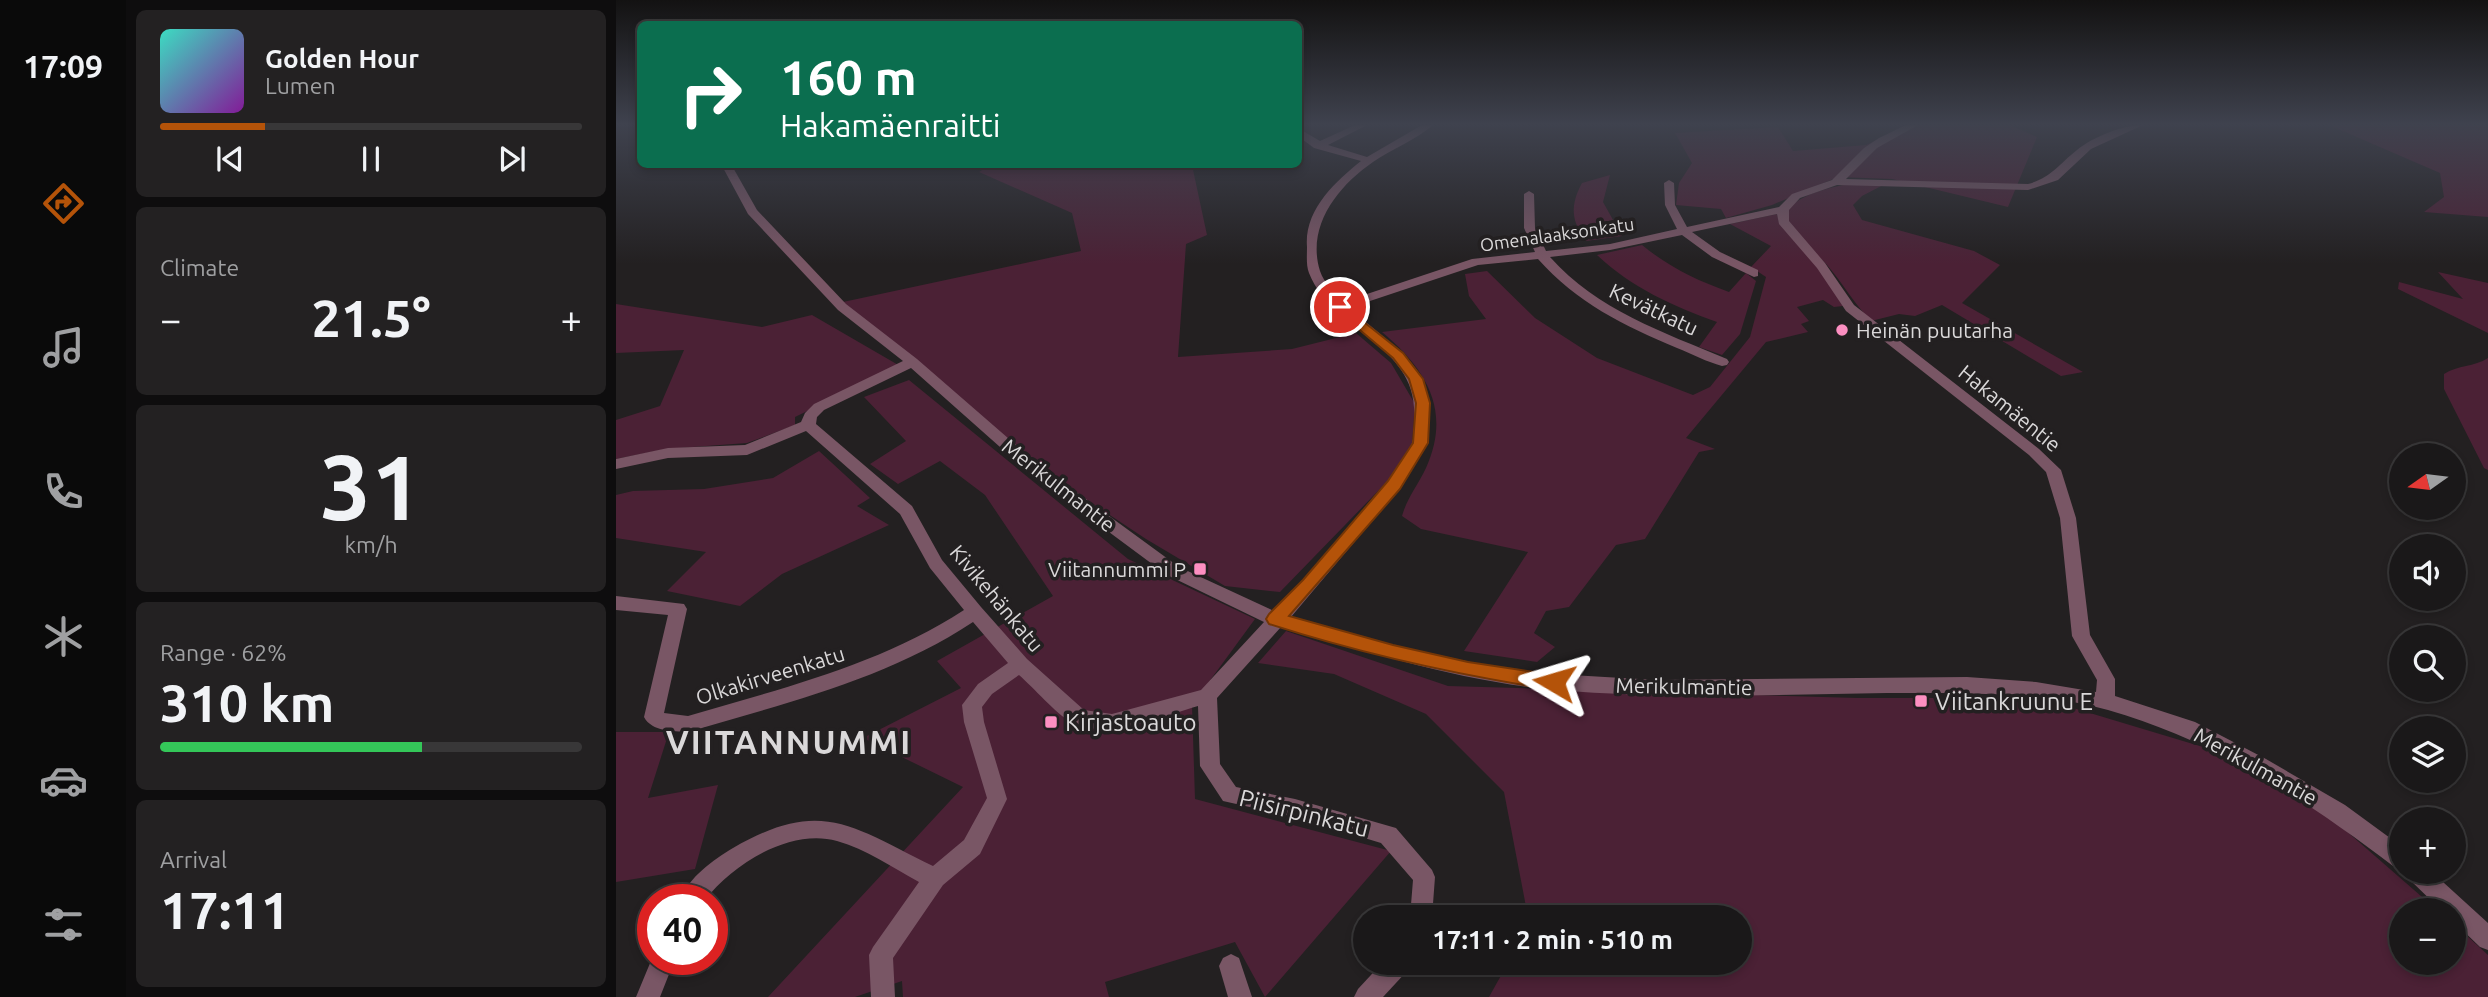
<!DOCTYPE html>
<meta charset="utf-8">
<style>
body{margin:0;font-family:Ubuntu,sans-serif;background:#232122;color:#f1f3f6;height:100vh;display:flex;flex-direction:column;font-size:26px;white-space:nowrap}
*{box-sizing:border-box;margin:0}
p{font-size:23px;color:#9fa0a2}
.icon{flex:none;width:38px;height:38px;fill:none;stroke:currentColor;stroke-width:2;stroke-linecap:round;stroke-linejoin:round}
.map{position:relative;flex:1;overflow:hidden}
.panel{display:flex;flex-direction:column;gap:10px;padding:10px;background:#0e0d0e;width:490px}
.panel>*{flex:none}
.top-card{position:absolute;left:21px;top:21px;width:665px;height:147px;border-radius:10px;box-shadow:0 4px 10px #0003,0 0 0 2px #383738;background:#0b6e4f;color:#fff;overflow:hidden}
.needle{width:46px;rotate:256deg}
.controls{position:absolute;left:1773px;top:443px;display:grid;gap:14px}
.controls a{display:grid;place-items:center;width:77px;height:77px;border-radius:50%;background:#1a1819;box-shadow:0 4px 10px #0003,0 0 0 2px #383738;font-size:35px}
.speed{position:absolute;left:21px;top:884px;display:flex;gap:14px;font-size:35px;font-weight:700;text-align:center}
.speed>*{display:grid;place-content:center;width:91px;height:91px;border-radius:50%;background:#1a1819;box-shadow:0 4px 10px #0003,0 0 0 2px #383738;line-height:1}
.speed .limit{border:10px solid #d22;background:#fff;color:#111}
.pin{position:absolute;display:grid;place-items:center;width:60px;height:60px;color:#fff;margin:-30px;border:4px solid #fff;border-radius:50%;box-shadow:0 2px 7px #0007}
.me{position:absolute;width:77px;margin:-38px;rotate:277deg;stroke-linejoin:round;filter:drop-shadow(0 0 5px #0008)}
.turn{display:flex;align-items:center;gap:24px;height:147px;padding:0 28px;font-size:32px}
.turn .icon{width:91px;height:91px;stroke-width:2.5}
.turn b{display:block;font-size:49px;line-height:60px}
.big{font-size:52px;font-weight:700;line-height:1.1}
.panel .card{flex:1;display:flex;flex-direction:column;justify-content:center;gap:10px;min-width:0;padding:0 24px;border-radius:10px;background:#232122}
.panel .dial{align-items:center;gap:0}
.dial b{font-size:91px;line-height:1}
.song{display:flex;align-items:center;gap:21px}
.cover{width:84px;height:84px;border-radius:10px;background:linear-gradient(135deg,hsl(170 70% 55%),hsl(290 70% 35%))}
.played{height:7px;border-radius:4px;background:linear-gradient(90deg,#b45309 25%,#383738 25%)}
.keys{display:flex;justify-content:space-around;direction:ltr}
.heat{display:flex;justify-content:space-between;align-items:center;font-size:38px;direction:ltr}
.charge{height:10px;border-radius:5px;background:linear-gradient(90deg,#34c759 62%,#383738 0)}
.trip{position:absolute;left:737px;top:905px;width:399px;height:70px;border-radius:35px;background:#1a1819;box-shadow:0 4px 10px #0003,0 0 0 2px #383738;font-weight:700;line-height:70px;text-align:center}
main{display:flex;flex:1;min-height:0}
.menu{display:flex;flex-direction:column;width:126px;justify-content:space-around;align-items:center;background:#0a0a0a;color:#9fa0a2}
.menu .icon{width:49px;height:49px}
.menu .on{color:#b45309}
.menu b{font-size:32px;color:#f1f3f6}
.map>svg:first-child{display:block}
</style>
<main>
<nav class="menu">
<b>17:09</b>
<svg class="icon on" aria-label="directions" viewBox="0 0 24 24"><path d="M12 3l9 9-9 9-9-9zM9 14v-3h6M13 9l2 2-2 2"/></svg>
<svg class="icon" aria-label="music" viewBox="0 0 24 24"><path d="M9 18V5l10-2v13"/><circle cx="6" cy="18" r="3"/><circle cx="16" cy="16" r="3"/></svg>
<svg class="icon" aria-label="phone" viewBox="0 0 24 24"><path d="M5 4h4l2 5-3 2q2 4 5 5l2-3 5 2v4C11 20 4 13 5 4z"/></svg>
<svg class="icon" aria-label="climate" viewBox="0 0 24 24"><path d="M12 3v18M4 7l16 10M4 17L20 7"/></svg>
<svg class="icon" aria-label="car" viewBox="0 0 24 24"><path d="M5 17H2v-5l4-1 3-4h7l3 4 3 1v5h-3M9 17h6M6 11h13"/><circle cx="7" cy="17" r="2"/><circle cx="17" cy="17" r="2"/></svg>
<svg class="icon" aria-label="filters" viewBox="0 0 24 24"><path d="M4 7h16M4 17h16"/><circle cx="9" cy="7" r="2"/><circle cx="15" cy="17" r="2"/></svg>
</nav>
<section class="panel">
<div class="card">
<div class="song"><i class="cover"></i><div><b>Golden Hour</b><p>Lumen</p></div></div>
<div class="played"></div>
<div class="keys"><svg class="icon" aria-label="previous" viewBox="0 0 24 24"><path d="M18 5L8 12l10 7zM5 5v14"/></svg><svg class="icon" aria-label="pause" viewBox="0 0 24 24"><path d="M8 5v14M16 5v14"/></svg><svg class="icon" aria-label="next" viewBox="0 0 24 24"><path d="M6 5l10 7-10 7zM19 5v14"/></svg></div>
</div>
<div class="card"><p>Climate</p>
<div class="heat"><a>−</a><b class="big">21.5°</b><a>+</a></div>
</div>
<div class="card dial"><b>31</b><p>km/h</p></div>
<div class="card"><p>Range · 62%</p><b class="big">310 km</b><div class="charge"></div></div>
<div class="card"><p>Arrival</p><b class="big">17:11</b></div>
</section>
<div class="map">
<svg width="1872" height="997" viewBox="0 0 1872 997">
<rect width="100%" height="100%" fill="#232021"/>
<g fill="#4b2135">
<path d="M1294 125H1394L1421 137 1392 207 1276 179 1222 177 1156 205 1110 218 1105 209 1060 205 1063 183 1076 163 1059 133 1162 127 1177 151 1250 145Z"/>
<path d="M1713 125H1872V217L1808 212 1828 197 1824 173Z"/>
<path d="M375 165H576L591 235 570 244 562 357 676 349 740 333 775 363 799 404 795 457 664 592 609 586 530 539 441 480 227 302 465 251 456 213 363 172Z"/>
<path d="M994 175 987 202 1006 236 970 241C955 221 954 205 966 183Z"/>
<path d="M1237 183H1271L1246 196 1237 205 1246 220 1358 251 1384 265 1346 303 1467 372 1445 376 1326 305 1299 316 1283 314 1255 321C1238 304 1227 283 1211 265 1195 247 1171 235 1171 209 1190 192 1213 188 1237 183Z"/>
<path d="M1161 214 1163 222 1202 267 1227 306 1218 307 1207 300 1181 307 1193 321 1185 324 1192 332 1150 342 1070 438 1099 449 1083 452 1029 539 1000 545 953 607 930 611 918 633 939 647 921 662 848 651 912 552 805 529 786 516C791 498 802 485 810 468 836 410 810 369 766 332L870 319 853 296 849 274 871 271 919 318 981 358 1077 395 1094 387 1134 337 1150 277 1135 267 1155 246 1114 224Z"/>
<path d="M1026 245C1053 267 1080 280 1113 292L1130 273 1140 281 1124 334 1106 355 1083 347 1101 322C1057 306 1016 288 981 255Z"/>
<path d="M1822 272 1872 283V333L1782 289 1783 282 1847 299Z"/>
<path d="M0 304 146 327 196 315 284 366 179 417V425L131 443 50 449 0 459V420L44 406 68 350 0 353Z"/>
<path d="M1872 358V470L1868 468 1828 389V374C1842 365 1858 367 1872 358Z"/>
<path d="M293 380 512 559 639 619 576 705 579 799 775 851 649 997 619 942 489 982 493 997H287L286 981 239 997H152L347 787 247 738 345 688 321 661 437 596 369 495 324 461 282 484 254 464 290 441 248 397Z"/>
<path d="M203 451 254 498 241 506 273 525 166 574 124 606 51 591 90 552 0 538V495L17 491 88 489 157 478Z"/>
<path d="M670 631 832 686 1242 698H1424L1587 747 1697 802 1821 910H1785V962H1838V924L1872 955V997H873L892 963 1124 962V917H912L888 792 810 714 718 674 642 663Z"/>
<path d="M0 732H53L32 798 102 785 79 869 0 882Z"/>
</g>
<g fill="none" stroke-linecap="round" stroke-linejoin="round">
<g fill="#795665" fill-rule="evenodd">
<path d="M739 125H751L712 145 751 157 806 125H817C800 140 776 149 757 162 722 186 690 226 704 271 708 283 719 293 727 302L856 259 919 252 908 228V194L913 191 918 194 919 228 930 251 994 244 1061 229 1049 205 1048 183 1053 180 1058 183 1059 205 1071 227 1163 207 1176 194 1216 180 1248 148 1263 138 1290 125H1302L1261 148 1230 179 1412 184C1435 178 1443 164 1461 150 1477 137 1506 125 1527 125L1475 149 1442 180 1412 190 1221 185 1184 198 1173 210V221L1209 263 1238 305 1423 449 1445 470 1460 518 1474 635 1499 679V696L1579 722 1650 759 1729 805 1785 846V869L1777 866C1689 799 1600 741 1492 710 1426 691 1340 693 1271 693 1160 695 1049 699 938 690 845 681 755 653 665 627L601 698 604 764 620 787 679 799 780 828 816 870 819 877 816 917H794L797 880 765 843 679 817 607 801 584 766 582 706C545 717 492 741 455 722 439 713 418 688 403 675L376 694 366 707 368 722 391 799 364 854 327 885 277 958 279 997H255L253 955 257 947 303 882C277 868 250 849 221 841 174 828 117 864 89 900H64C73 877 97 860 117 848 205 797 235 826 317 866L348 840 371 798 348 722 346 705 362 684 392 663 357 622C271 679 170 703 72 732 57 731 36 732 28 717L52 615 0 610V596L68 604 71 609 48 713 72 716C167 688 263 665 348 610L314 568 284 514 190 431 131 455 52 458 0 469V459L52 448 129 445 185 422 189 413 198 404 287 361 222 310 132 214 105 164H115L141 210 230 304 301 359 422 464 563 567 658 611C689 579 717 545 746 512 763 493 788 467 796 443 798 438 798 429 798 422 805 343 718 336 693 273 690 266 691 255 691 247 688 210 719 182 745 161L698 148 682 136V128L704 141ZM1161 214 1163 224 1201 268 1230 311 1413 455 1430 472 1444 518 1456 636 1481 680 1480 692 1420 682 1351 677 1040 680 938 674 877 667 777 645 675 617 783 489 811 443 814 403 807 379 787 353 733 308 862 265 922 259C960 302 1008 326 1061 348 1076 354 1091 362 1106 366L1111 365 1113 362 1111 359C1047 332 981 310 934 257L994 250 1066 235 1096 257 1138 277 1142 276V270L1104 252 1076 232ZM295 368 412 472 551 575 648 622 585 690 496 714 468 710 411 659 365 607 326 560 296 506 200 424 201 417 208 410Z"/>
<path d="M616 164H638L633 167Z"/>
<path d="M1790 872H1816L1872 923V950L1864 947 1838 922V910H1825L1793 879Z"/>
<path d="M615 954 623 958 636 997H612L603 966 607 958Z"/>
<path d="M37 956V959H59L44 997H20Z"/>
<path d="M767 962H795L792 970 767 997H738L742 989Z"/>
</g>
</g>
<linearGradient id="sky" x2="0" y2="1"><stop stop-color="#131212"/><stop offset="0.47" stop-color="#3f424e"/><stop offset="1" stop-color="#3f424e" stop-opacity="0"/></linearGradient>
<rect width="1872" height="264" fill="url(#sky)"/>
<path fill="#b45309" stroke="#753606" stroke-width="2" d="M724 303 787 353 807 379 814 403 812 443 784 489 673 616 777 645 852 662 938 675 944 677 947 682 944 688 938 690C841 675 746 654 653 624L650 619 653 614 687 580 772 481 797 443 800 403 793 379 777 358 720 310 718 307Z"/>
<g fill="#fc8fc1" stroke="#232021" stroke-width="2.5">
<circle cx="1226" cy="330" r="7"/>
<rect x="577" y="562" width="14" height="14" rx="3.5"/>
<rect x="1298" y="694" width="14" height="14" rx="3.5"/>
<rect x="428" y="715" width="14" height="14" rx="3.5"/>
</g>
<g text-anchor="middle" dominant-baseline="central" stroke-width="7" stroke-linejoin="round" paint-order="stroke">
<g font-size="18" fill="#dad8d9" stroke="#232021">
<text transform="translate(941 234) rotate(-8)">Omenalaaksonkatu</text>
</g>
<g font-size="21" fill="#dad8d9" stroke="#232021">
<text transform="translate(1038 309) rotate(25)">Kevätkatu</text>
<text transform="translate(1394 408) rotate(39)">Hakamäentie</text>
<text transform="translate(443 485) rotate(38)">Merikulmantie</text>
<text transform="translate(381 598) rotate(50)">Kivikehänkatu</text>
<text transform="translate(154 675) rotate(-17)">Olkakirveenkatu</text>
<text transform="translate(1068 686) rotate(1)">Merikulmantie</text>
<text transform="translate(1640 766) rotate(29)">Merikulmantie</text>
</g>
<g font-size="21" fill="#dad8d9" stroke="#232021" text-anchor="start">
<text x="1240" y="330">Heinän puutarha</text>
<text x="570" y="569" text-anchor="end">Viitannummi P</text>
</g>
<g font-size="24" fill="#dad8d9" stroke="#232021" text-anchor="start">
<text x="1319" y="701">Viitankruunu E</text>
<text x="449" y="722">Kirjastoauto</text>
</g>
<g font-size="24" fill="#dad8d9" stroke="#232021">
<text transform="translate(688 813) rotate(14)">Piisirpinkatu</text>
</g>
<g font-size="33" font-weight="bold" letter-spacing="2" fill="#dad8d9" stroke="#232021">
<text x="173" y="741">VIITANNUMMI</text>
</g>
</g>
</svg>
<div class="controls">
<a><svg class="needle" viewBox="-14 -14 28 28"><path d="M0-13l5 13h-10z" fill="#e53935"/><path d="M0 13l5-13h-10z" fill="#9fa0a2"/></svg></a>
<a><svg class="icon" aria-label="sound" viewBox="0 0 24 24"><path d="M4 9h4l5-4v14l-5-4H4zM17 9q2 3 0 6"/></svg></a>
<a><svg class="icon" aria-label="search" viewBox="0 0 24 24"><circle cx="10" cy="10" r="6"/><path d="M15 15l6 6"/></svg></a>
<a><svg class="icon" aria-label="layers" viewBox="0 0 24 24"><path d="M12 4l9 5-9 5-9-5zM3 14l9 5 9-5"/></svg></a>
<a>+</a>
<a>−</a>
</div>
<div class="speed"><div class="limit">40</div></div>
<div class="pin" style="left:724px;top:307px;background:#d93025"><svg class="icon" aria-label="arrive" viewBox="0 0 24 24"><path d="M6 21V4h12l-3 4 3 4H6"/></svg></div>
<svg class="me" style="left:938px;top:682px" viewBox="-20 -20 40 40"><path d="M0-17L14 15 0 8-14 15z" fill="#b45309" stroke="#fff" stroke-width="4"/></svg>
<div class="trip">17:11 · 2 min · 510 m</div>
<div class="top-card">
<div class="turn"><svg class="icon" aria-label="right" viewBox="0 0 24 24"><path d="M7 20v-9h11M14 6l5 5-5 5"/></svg><div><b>160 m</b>Hakamäenraitti</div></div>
</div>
</div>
</main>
